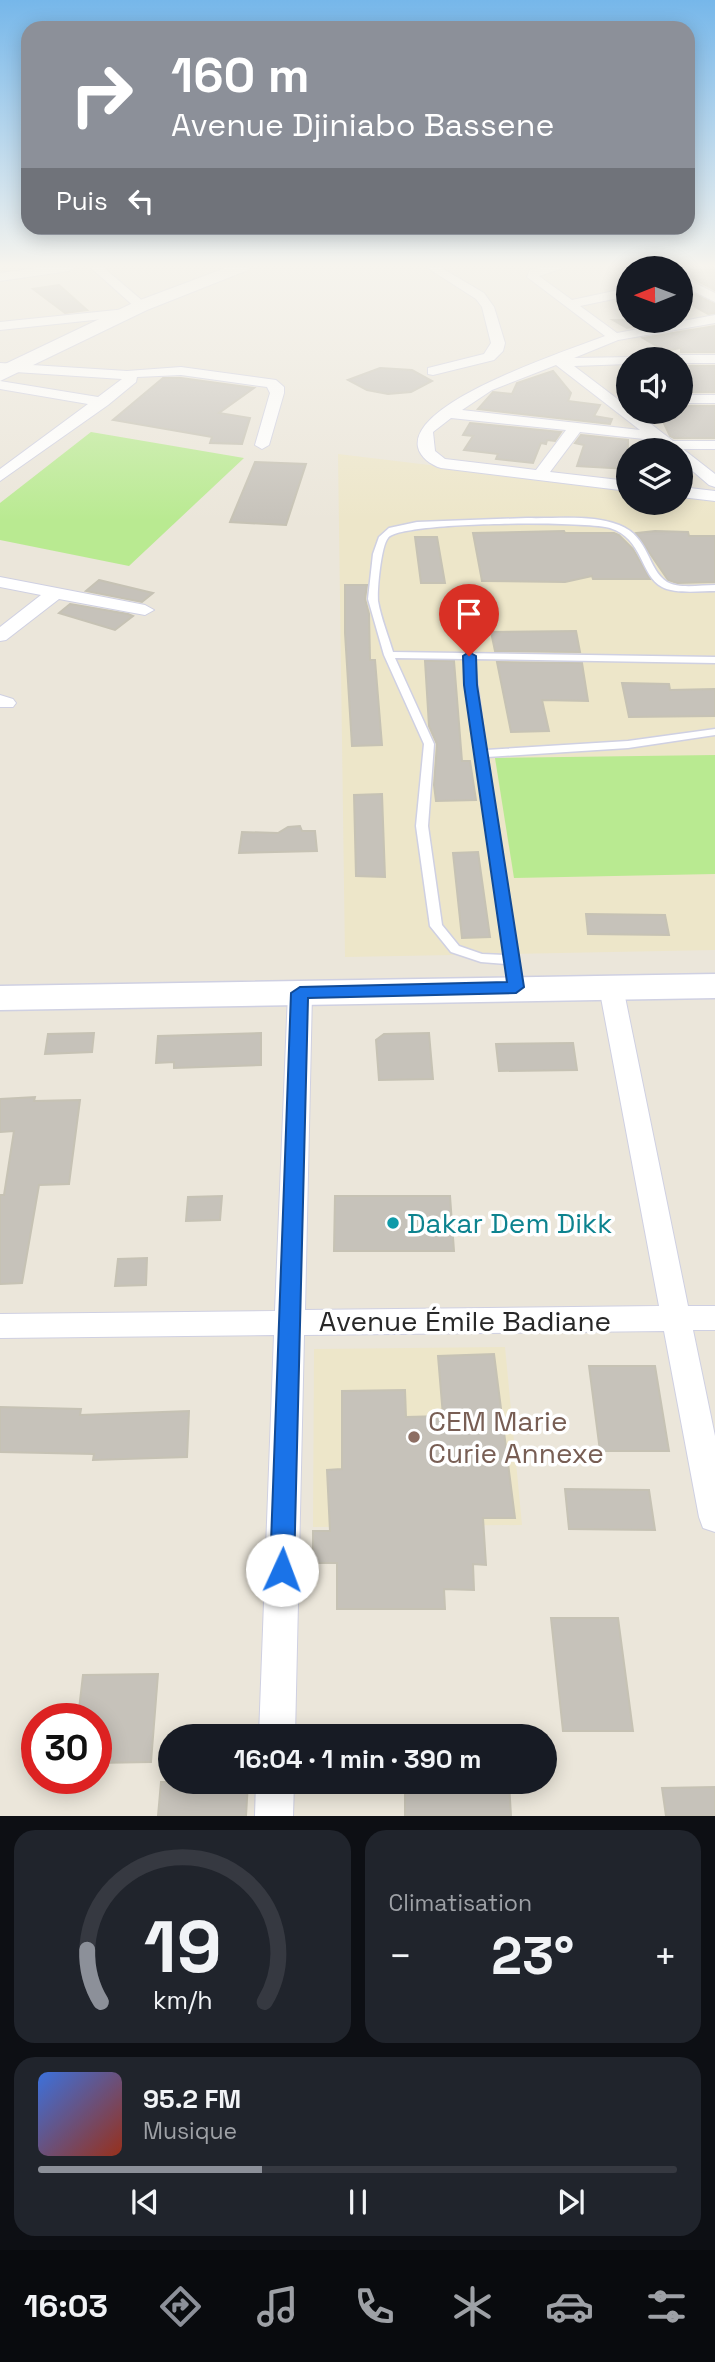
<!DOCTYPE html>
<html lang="fr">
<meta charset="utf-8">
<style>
body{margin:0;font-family:"Space Grotesk",sans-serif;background:#20242c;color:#f1f3f6;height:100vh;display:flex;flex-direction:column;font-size:26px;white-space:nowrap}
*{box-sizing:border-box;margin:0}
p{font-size:23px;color:#9ea1a6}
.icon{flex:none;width:38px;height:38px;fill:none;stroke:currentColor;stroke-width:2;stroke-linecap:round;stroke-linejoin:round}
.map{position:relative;height:1816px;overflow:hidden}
.sheet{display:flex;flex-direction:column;gap:14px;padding:14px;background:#0d0f14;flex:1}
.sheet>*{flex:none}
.top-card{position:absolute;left:21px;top:21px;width:674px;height:214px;border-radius:21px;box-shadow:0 4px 18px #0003;background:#8c9099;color:#fff;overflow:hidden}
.needle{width:46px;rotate:269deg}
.fabs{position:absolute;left:616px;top:256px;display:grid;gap:14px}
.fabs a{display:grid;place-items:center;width:77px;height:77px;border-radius:50%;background:#171b24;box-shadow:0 4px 18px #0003;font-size:35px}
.speed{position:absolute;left:21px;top:1703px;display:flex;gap:14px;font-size:35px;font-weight:700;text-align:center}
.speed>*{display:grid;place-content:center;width:91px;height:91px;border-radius:50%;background:#171b24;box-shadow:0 4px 18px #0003;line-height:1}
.speed .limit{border:10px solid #d22;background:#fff;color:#111}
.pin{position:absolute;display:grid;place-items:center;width:60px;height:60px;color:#fff;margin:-72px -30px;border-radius:50% 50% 50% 0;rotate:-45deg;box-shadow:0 0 7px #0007}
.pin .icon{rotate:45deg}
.me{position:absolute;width:77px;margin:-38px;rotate:2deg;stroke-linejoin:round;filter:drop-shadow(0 0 5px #0008)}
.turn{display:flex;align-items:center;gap:24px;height:147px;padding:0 35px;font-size:32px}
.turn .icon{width:91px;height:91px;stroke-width:2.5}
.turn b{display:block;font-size:49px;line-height:60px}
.then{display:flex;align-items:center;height:66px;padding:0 35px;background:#0003;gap:14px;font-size:26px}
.big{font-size:52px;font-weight:700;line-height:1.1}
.sheet .tile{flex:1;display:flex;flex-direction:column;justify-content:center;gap:10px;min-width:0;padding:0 24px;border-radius:21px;background:#20242c}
.sheet .dial{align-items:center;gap:0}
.dial svg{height:182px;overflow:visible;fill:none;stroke:#363941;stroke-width:7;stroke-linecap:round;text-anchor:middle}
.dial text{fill:#f1f3f6;stroke:none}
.song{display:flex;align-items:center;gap:21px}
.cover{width:84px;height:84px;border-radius:10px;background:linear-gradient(135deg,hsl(220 70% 55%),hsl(10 70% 35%))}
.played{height:7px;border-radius:4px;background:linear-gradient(90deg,#8c9099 35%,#363941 35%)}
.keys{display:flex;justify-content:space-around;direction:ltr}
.heat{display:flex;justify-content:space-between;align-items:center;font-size:38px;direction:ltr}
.sheet .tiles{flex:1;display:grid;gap:14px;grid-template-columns:1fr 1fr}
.tile:last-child{grid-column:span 2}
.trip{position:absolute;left:158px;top:1724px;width:399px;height:70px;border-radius:35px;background:#171b24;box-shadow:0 4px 18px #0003;font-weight:700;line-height:70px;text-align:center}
.tab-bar{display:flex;height:112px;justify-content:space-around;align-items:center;background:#090b0e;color:#9ea1a6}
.tab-bar .icon{width:49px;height:49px}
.tab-bar .on{color:#8c9099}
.tab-bar b{font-size:32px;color:#f1f3f6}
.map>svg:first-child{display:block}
</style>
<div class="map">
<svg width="715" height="1816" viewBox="0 0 715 1816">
<rect width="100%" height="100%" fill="#ebe6da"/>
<g fill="#ede6c9">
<path d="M338 454 628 489V502H681V495L715 500V950L345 957Z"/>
<path d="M505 1347 522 1525 313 1527 314 1349Z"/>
</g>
<g fill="#b9ea91">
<path d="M91 432 244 458 129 566 0 540V503Z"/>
<path d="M715 755V874L514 878 495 758Z"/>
</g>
<g fill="#c6c2ba" stroke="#c6c2b4" stroke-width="2">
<path d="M672 267H715V290L681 272V268Z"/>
<path d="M59 285 87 310 65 313 33 289Z"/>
<path d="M681 288 715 304V313L708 314 681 299Z"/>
<path d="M613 320H672L627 328Z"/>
<path d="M715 326V352H681V348L665 351 643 338Z"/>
<rect x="681" y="366" width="34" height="26"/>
<path d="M380 368 412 370 432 381 411 392 388 394 367 390 348 380Z"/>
<path d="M553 371 571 393 568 401 600 405 594 416 612 419 610 424 478 409 493 392 512 394 517 383Z"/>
<path d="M163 378H181L254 388 219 413 250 418 242 444 210 443 212 437 113 420Z"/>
<path d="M681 406H715V438H674L670 436 658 411H681Z"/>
<path d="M470 423 561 432 555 441 547 440 546 444 541 443 533 463 496 459 498 454 464 450 473 436 463 435Z"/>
<path d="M581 435 628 440V469L577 466 584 445 575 443Z"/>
<path d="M255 462 306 464 286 525 230 522Z"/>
<path d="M564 531 565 533H614L619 535 633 549 650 579H593L592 576 565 582 482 581 473 533Z"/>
<path d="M655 531 688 532 689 536H715V582L677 583 668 580 636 533Z"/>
<path d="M415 537H437L445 583H421Z"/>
<path d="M99 580 153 593 142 602 86 591Z"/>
<path d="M345 585H367L365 599 369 614 370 660H375L382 745 352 746 345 633Z"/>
<path d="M70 604 128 614 133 616 115 630 59 613Z"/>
<path d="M576 631 580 652 495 651 491 632Z"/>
<path d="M425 661H454L462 761H470L476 800 436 801 434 785 437 744 429 726Z"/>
<path d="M497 662 582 663 588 701 542 700 549 731 511 732Z"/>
<path d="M622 683 669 684 670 690 715 689V716L629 717Z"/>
<path d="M382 794 385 877 356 876 354 795Z"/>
<path d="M300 826 302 831H315L317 851 239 853 242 832 278 833 288 827Z"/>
<path d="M478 852 490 937 462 938 453 853Z"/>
<path d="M586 914 665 915 669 935 588 934Z"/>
<path d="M94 1033 92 1052 45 1054 48 1034Z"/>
<path d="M261 1033V1065L174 1068V1062L156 1063 158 1036Z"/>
<path d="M429 1033 433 1079 379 1080 376 1040 384 1034Z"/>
<path d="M573 1043 577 1070 499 1071 496 1044Z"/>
<path d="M35 1097 34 1101 80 1100 69 1184 39 1185 22 1283 0 1284V1195H4L14 1131 0 1132V1099Z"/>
<path d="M222 1196 220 1220 186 1221 188 1197Z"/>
<path d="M335 1196H450L454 1251H334Z"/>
<path d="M147 1258 146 1285 115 1286 118 1259Z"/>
<path d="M494 1354 515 1518H483L486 1565 473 1564 474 1590 444 1589 445 1609H337V1563H313V1531H330L327 1470 342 1469V1391L405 1390 406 1417 443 1416 438 1356Z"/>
<path d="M589 1366H655L669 1451H600Z"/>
<path d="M0 1407 81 1409 80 1415 189 1411 187 1457 93 1460 94 1454 0 1452Z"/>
<path d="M565 1489 649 1490 655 1530 569 1529Z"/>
<path d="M551 1618H618L633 1731H563Z"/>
<path d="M158 1674 151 1762 96 1763V1718H78L83 1675Z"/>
<path d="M161 1782H248L246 1816H158Z"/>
<path d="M405 1782H509L511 1816H405Z"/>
<path d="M715 1787V1816H666L662 1788Z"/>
</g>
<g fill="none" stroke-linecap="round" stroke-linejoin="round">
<defs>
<path id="service" d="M527 518C556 519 591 514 619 525 650 537 647 569 667 582 679 589 701 585 715 585V591C701 591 674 594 662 587 640 575 643 538 610 528 585 521 400 521 388 538 381 546 377 590 378 601 381 618 388 635 393 652L715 657V663L474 659 486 750 628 741 715 729V735L628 748 487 757 522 987 516 991 510 987 506 964 481 962 451 952 430 926 416 826 424 744 384 655 368 599 373 554 379 537 389 528 417 522ZM395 658 464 659 466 685 505 955 482 954 459 946 442 925 428 826 434 744Z"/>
<g id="minor">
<path d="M44 267H75L69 271 0 281V273Z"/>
<path d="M90 267H103L145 303V309H137Z"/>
<path d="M426 267H440L484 293 494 307 505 343 503 351 494 360 433 375 428 374V368L484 354 491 343 482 307 476 299Z"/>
<path d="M545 267H566L539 276 572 300 628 288V296L580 306 617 333 715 315V323L618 340 574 358 633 357 628 359V364L574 366 628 407V411H634L673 441H715V449H683L715 474V487L709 485 681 461V450H666L653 440 580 432 550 472 628 481V491L441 468C431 465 420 457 418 447 409 401 570 350 605 336L527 277 530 270ZM556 365 640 430 462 410 492 390ZM451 418 566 430 536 470 445 459 435 451 433 432Z"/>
<path d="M651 267H663L664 268H652Z"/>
<path d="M681 276 715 293V302L681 285Z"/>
<path d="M126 309 132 313 131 316 0 330V322Z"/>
<path d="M681 355H715V363H681V359H674Z"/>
<path d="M0 363 127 371 181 367 276 380 284 387V393L269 445 262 449 255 445 270 393 267 387 181 375 137 377 136 382 108 405 0 481V469L88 404 0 389V381L98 397 122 379 0 371Z"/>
<rect x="681" y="395" width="34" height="8"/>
<path d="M681 487 715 491V501L681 497Z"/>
<path d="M0 577 145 605 154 610 145 615 59 599 6 640 0 641V627L41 595 0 587Z"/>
<path d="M0 695 13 699 16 703 13 707H0Z"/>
<path d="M611 979 620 981 623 987 688 1306H715V1330H693L715 1436V1532L703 1528 699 1517 664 1331 304 1335 295 1736H259L274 1335 0 1338V1314L275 1311 288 993 291 987 300 985 309 987 312 993 305 1310 659 1306 599 987 602 981Z"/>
<path d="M256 1782H294L293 1816H255Z"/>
</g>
<path id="tertiary" d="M228 267H250L248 270 147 310 0 381V367L3 365 135 302Z"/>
<path id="secondary" d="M715 974V998L0 1010V986Z"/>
</defs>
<use href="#service" stroke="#cfd0e2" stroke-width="3"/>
<use href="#minor" stroke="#cfd0e2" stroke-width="2"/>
<use href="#tertiary" stroke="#cfd0e2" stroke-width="2"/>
<use href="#secondary" stroke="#cfd0e2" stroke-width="3"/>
<use href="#service" fill="#fff" fill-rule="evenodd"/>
<use href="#minor" fill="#fff" fill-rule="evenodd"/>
<use href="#tertiary" fill="#fff" fill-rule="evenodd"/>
<use href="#secondary" fill="#fff" fill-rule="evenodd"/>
</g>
<linearGradient id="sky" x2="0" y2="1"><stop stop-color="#76b7ea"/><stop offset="0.51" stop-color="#f6f4ee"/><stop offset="1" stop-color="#f6f4ee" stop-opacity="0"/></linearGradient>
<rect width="715" height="521" fill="url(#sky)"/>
<path fill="#1a73e8" stroke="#114b97" stroke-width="2" d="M469 652 476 656 477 685 524 987 516 993 308 998 294 1570 291 1578 282 1582 274 1578 270 1570 291 993 300 987 507 982 464 685 463 656Z"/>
<circle fill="#0f9aa8" stroke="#fff" stroke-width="2.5" cx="393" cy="1223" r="7"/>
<circle fill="#8d6e63" stroke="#fff" stroke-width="2.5" cx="414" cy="1437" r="7"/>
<g text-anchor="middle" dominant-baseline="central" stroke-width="7" stroke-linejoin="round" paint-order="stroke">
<g font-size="28" fill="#0d838f" stroke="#fff" text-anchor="start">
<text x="407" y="1223">Dakar Dem Dikk</text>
</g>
<g font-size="28" fill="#282828" stroke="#fff">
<text x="465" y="1321">Avenue Émile Badiane</text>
</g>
<g font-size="28" fill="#785e54" stroke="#fff" text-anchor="start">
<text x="428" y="1421">CEM Marie<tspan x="428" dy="32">Curie Annexe</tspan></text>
</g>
</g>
</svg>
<div class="fabs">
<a><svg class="needle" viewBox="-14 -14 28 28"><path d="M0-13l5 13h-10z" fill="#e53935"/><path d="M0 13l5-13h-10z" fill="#9ea1a6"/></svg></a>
<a><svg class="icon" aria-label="sound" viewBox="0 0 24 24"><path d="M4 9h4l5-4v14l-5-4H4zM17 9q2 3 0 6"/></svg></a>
<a><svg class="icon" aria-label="layers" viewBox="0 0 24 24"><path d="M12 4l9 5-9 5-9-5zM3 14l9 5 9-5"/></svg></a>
</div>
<div class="speed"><div class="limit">30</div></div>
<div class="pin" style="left:469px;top:656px;background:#d93025"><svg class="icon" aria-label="arrive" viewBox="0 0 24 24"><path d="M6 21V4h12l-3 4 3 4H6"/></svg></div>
<svg class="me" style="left:282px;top:1570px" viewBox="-20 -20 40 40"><circle r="19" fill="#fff"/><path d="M0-13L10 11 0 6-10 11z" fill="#1a73e8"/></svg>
<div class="trip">16:04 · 1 min · 390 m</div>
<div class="top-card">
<div class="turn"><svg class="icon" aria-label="right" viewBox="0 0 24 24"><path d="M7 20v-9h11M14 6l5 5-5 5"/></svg><div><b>160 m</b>Avenue Djiniabo Bassene</div></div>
<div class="then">Puis<svg class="icon" aria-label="left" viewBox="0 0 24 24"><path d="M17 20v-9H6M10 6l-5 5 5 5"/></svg></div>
</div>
</div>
<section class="sheet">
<div class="tiles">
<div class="tile dial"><svg viewBox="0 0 100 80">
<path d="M14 69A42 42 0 1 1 86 69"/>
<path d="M14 69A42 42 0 0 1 8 46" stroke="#8c9099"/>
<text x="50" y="56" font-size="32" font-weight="700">19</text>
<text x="50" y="72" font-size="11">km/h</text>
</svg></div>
<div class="tile"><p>Climatisation</p>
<div class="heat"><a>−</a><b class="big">23°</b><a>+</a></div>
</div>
<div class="tile">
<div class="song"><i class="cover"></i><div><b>95.2 FM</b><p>Musique</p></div></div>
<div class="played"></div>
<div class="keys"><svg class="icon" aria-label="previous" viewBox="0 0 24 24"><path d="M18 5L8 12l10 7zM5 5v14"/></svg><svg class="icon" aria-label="pause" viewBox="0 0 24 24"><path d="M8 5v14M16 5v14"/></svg><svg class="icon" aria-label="next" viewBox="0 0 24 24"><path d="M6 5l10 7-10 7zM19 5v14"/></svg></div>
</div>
</div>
</section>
<nav class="tab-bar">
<b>16:03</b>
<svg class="icon on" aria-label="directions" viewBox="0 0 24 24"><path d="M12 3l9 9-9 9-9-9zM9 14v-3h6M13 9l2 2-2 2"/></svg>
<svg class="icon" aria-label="music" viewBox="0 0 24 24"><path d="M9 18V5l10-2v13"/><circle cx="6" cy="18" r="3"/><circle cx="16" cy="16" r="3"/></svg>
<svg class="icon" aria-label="phone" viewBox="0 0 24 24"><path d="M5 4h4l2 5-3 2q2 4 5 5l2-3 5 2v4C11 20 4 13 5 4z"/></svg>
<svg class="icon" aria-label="climate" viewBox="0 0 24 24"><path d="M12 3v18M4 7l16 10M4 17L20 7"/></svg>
<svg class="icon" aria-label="car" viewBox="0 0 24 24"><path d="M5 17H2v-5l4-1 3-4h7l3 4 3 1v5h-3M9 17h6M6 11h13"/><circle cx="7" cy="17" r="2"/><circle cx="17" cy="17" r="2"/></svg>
<svg class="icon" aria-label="filters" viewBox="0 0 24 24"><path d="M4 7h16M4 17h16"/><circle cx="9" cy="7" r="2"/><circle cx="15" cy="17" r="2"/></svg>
</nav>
